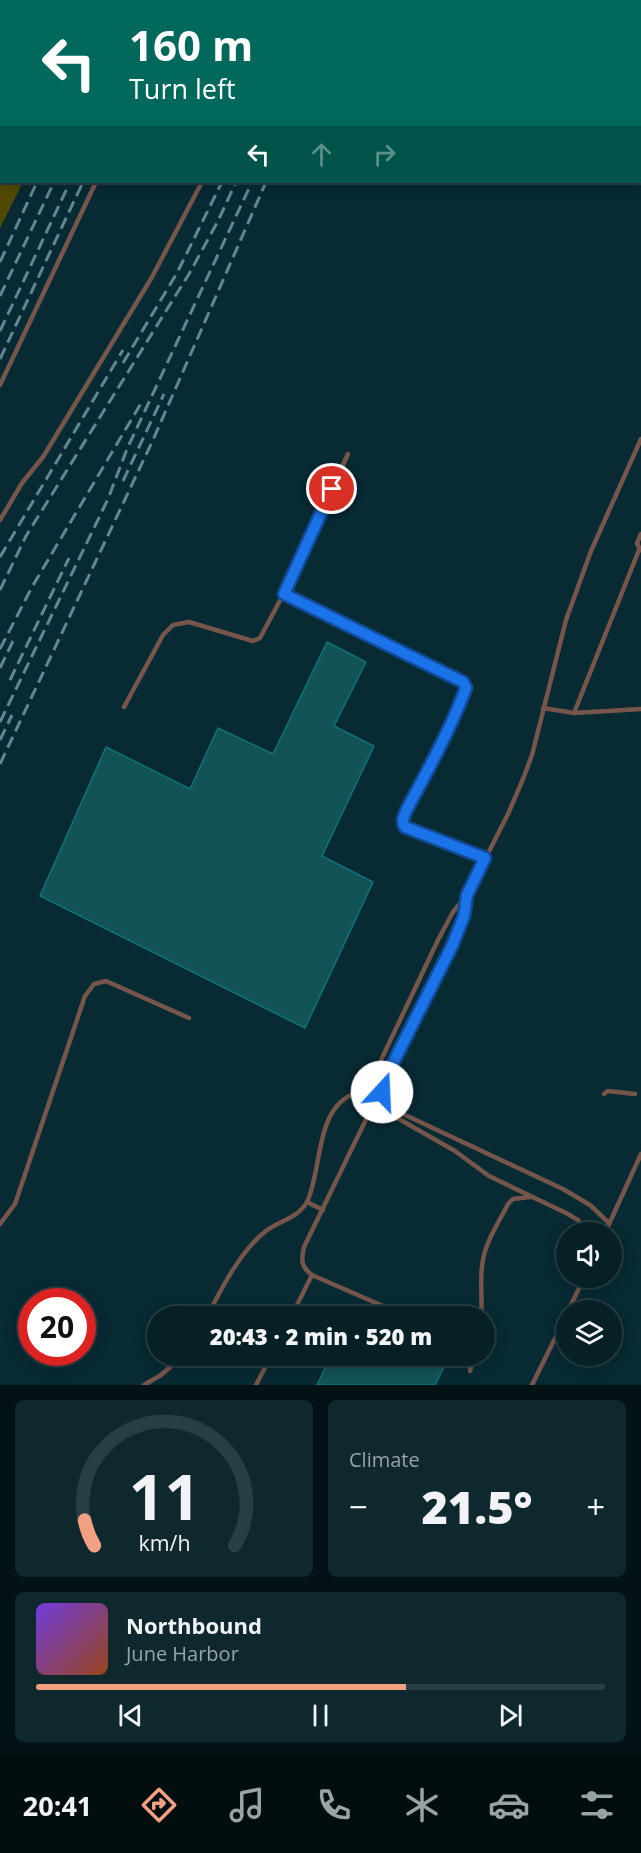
<!DOCTYPE html>
<meta charset="utf-8">
<style>
body{margin:0;font-family:"Open Sans",sans-serif;background:#0f282e;color:#f1f3f6;height:100vh;display:flex;flex-direction:column;font-size:22px;white-space:nowrap}
*{box-sizing:border-box;margin:0}
p{font-size:20px;color:#98a3a7}
.icon{flex:none;width:33px;height:33px;fill:none;stroke:currentColor;stroke-width:2;stroke-linecap:round;stroke-linejoin:round}
.map{position:relative;height:1385px;overflow:hidden}
.drawer{display:flex;flex-direction:column;gap:15px;padding:15px;background:#031215;flex:1}
.drawer>*{flex:none}
.hud{position:absolute;left:0px;top:0px;width:642px;height:183px;box-shadow:0 3px 15px #0003,0 0 0 2px #273e43;background:#00695c;color:#fff;overflow:hidden}
.tools{position:absolute;left:556px;top:1222px;display:grid;gap:12px}
.tools a{display:grid;place-items:center;width:66px;height:66px;border-radius:50%;background:#062026;box-shadow:0 3px 15px #0003,0 0 0 2px #273e43;font-size:30px}
.speed{position:absolute;left:18px;top:1288px;display:flex;gap:12px;font-size:30px;font-weight:700;text-align:center}
.speed>*{display:grid;place-content:center;width:78px;height:78px;border-radius:50%;background:#062026;box-shadow:0 3px 15px #0003,0 0 0 2px #273e43;line-height:1}
.speed .limit{border:9px solid #d22;background:#fff;color:#111}
.pin{position:absolute;display:grid;place-items:center;width:51px;height:51px;color:#fff;margin:-26px;border:3px solid #fff;border-radius:50%;box-shadow:0 2px 6px #0007}
.me{position:absolute;width:66px;margin:-33px;rotate:20deg;stroke-linejoin:round;filter:drop-shadow(0 0 4px #0008)}
.turn{display:flex;align-items:center;gap:21px;height:126px;padding:0 30px;font-size:27px}
.turn .icon{width:78px;height:78px;stroke-width:2.5}
.turn b{display:block;font-size:42px;line-height:51px}
.lanes{display:flex;align-items:center;height:57px;padding:0 30px;background:#0003;justify-content:center;gap:30px;direction:ltr}
.lanes .off{opacity:.35}
.big{font-size:45px;font-weight:800;line-height:1.1}
.drawer .card{flex:1;display:flex;flex-direction:column;justify-content:center;gap:9px;min-width:0;padding:0 21px;border-radius:9px;background:#0f282e}
.drawer .dial{align-items:center;gap:0}
.dial svg{height:156px;overflow:visible;fill:none;stroke:#273e43;stroke-width:7;stroke-linecap:round;text-anchor:middle}
.dial text{fill:#f1f3f6;stroke:none}
.song{display:flex;align-items:center;gap:18px}
.cover{width:72px;height:72px;border-radius:9px;background:linear-gradient(135deg,hsl(260 70% 55%),hsl(20 70% 35%))}
.played{height:6px;border-radius:3px;background:linear-gradient(90deg,#f39f82 65%,#273e43 65%)}
.keys{display:flex;justify-content:space-around;direction:ltr}
.heat{display:flex;justify-content:space-between;align-items:center;font-size:33px;direction:ltr}
.drawer .tiles{flex:1;display:grid;gap:15px;grid-template-columns:1fr 1fr}
.card:last-child{grid-column:span 2}
.trip{position:absolute;left:147px;top:1306px;width:348px;height:60px;border-radius:30px;background:#062026;box-shadow:0 3px 15px #0003,0 0 0 2px #273e43;font-weight:800;line-height:60px;text-align:center}
.tabs{display:flex;height:96px;justify-content:space-around;align-items:center;background:#020d0f;color:#98a3a7}
.tabs .icon{width:42px;height:42px}
.tabs .current{color:#f39f82}
.tabs b{font-size:27px;color:#f1f3f6}
.map>svg:first-child{display:block}
</style>
<div class="map">
<svg width="641" height="1385" viewBox="0 0 641 1385">
<rect width="100%" height="100%" fill="#082a33"/>
<path fill="#524904" d="M0 0H110L2 2V182H23L0 228Z"/>
<g fill="#125356" stroke="#0f7378" stroke-width="1.5">
<path d="M327 642 366 662 334 726 374 746 322 856 373 882 305 1028 40 896 106 747 190 789 218 728 273 754Z"/>
<path d="M331 1356H440L448 1359 435 1385H317Z"/>
</g>
<g fill="none" stroke-linecap="round" stroke-linejoin="round">
<g stroke="#76564b" stroke-width="4.5">
<path d="M181 2 182 0"/>
<path d="M287 2V0"/>
<path d="M0 385 96 182"/>
<path d="M348 454 284 593 463 682 466 688C450 730 427 770 407 809 404 816 401 821 405 827L485 858"/>
<path d="M0 520 22 483 43 457 152 277 202 182"/>
<path d="M640 550 637 543 641 534"/>
<path d="M124 707 163 635 173 625 189 622 253 641 260 638 284 593"/>
<path d="M543 708 574 713 639 550"/>
<path d="M574 713 641 709"/>
<path d="M467 895 464 917 452 946 387 1075C379 1096 384 1102 403 1114L563 1189 590 1205 609 1223"/>
<path d="M604 1094 608 1091 635 1094"/>
<path d="M376 1099 304 1247C301 1260 301 1267 312 1275L408 1317"/>
<path d="M307 1202 323 1210"/>
<path d="M0 1224 15 1204 85 996 94 984 106 981 189 1018"/>
<path d="M588 1233 578 1220 566 1213 489 1176 455 1151 385 1111 375 1099 373 1083 382 1058 438 940 453 912 467 895 508 814 523 779 532 755 566 620 591 551 641 439"/>
<path d="M605 1233 641 1154"/>
<path d="M568 1311 584 1278"/>
<path d="M207 1317C221 1289 241 1250 266 1231 279 1221 298 1218 307 1202 322 1171 315 1112 351 1095 361 1091 372 1090 382 1088"/>
<path d="M291 1317 312 1275"/>
<path d="M481 1317C483 1298 479 1278 483 1260 486 1241 499 1222 508 1204L513 1199 530 1197"/>
<path d="M470 1371 474 1356"/>
<path d="M144 1385 161 1375 183 1356"/>
<path d="M256 1385 271 1356"/>
<path d="M532 1385 567 1314"/>
</g>
<g stroke="#608894" stroke-width="3" stroke-dasharray="12 6" stroke-linecap="butt">
<path d="M131 2V0"/>
<path d="M155 2V0"/>
<path d="M169 2 170 0"/>
<path d="M298 2 299 0"/>
<path d="M317 2 318 0"/>
<path d="M337 2 338 0"/>
<path d="M0 262 37 182"/>
<path d="M0 296 54 182"/>
<path d="M0 331 70 182"/>
<path d="M0 359 83 182"/>
<path d="M123 363 177 273 222 182"/>
<path d="M123 481 164 394"/>
<path d="M0 557 123 350"/>
<path d="M0 590 26 536 189 274 218 221 236 182"/>
<path d="M0 649 32 587 143 400"/>
<path d="M0 668 13 641"/>
<path d="M10 680 69 558"/>
<path d="M0 722 108 499 127 449 252 182"/>
<path d="M0 740 12 715"/>
<path d="M0 764 153 440 266 182"/>
</g>
</g>
<g fill="none" stroke-linecap="round" stroke-linejoin="round">
<defs>
<path id="route" d="M332 489 284 594 463 682 466 688C450 730 428 770 407 809 404 816 401 821 405 827L485 858 467 895 464 916 452 946 387 1075 382 1092"/>
</defs>
<use href="#route" stroke="#114b97" stroke-width="15"/>
<use href="#route" stroke="#1a73e8" stroke-width="10"/>
</g>
</svg>
<div class="tools">
<a><svg class="icon" aria-label="sound" viewBox="0 0 24 24"><path d="M4 9h4l5-4v14l-5-4H4zM17 9q2 3 0 6"/></svg></a>
<a><svg class="icon" aria-label="layers" viewBox="0 0 24 24"><path d="M12 4l9 5-9 5-9-5zM3 14l9 5 9-5"/></svg></a>
</div>
<div class="speed"><div class="limit">20</div></div>
<div class="pin" style="left:332px;top:489px;background:#d93025"><svg class="icon" aria-label="arrive" viewBox="0 0 24 24"><path d="M6 21V4h12l-3 4 3 4H6"/></svg></div>
<svg class="me" style="left:382px;top:1092px" viewBox="-20 -20 40 40"><circle r="19" fill="#fff"/><path d="M0-13L10 11 0 6-10 11z" fill="#1a73e8"/></svg>
<div class="trip">20:43 · 2 min · 520 m</div>
<div class="hud">
<div class="turn"><svg class="icon" aria-label="left" viewBox="0 0 24 24"><path d="M17 20v-9H6M10 6l-5 5 5 5"/></svg><div><b>160 m</b>Turn left</div></div>
<div class="lanes"><svg class="icon" aria-label="left" viewBox="0 0 24 24"><path d="M17 20v-9H6M10 6l-5 5 5 5"/></svg><svg class="icon off" aria-label="ahead" viewBox="0 0 24 24"><path d="M12 20V5M6 11l6-6 6 6"/></svg><svg class="icon off" aria-label="right" viewBox="0 0 24 24"><path d="M7 20v-9h11M14 6l5 5-5 5"/></svg></div>
</div>
</div>
<section class="drawer">
<div class="tiles">
<div class="card dial"><svg viewBox="0 0 100 80">
<path d="M14 69A42 42 0 1 1 86 69"/>
<path d="M14 69A42 42 0 0 1 9 56" stroke="#f39f82"/>
<text x="50" y="56" font-size="32" font-weight="700">11</text>
<text x="50" y="72" font-size="11">km/h</text>
</svg></div>
<div class="card"><p>Climate</p>
<div class="heat"><a>−</a><b class="big">21.5°</b><a>+</a></div>
</div>
<div class="card">
<div class="song"><i class="cover"></i><div><b>Northbound</b><p>June Harbor</p></div></div>
<div class="played"></div>
<div class="keys"><svg class="icon" aria-label="previous" viewBox="0 0 24 24"><path d="M18 5L8 12l10 7zM5 5v14"/></svg><svg class="icon" aria-label="pause" viewBox="0 0 24 24"><path d="M8 5v14M16 5v14"/></svg><svg class="icon" aria-label="next" viewBox="0 0 24 24"><path d="M6 5l10 7-10 7zM19 5v14"/></svg></div>
</div>
</div>
</section>
<nav class="tabs">
<b>20:41</b>
<svg class="icon current" aria-label="directions" viewBox="0 0 24 24"><path d="M12 3l9 9-9 9-9-9zM9 14v-3h6M13 9l2 2-2 2"/></svg>
<svg class="icon" aria-label="music" viewBox="0 0 24 24"><path d="M9 18V5l10-2v13"/><circle cx="6" cy="18" r="3"/><circle cx="16" cy="16" r="3"/></svg>
<svg class="icon" aria-label="phone" viewBox="0 0 24 24"><path d="M5 4h4l2 5-3 2q2 4 5 5l2-3 5 2v4C11 20 4 13 5 4z"/></svg>
<svg class="icon" aria-label="climate" viewBox="0 0 24 24"><path d="M12 3v18M4 7l16 10M4 17L20 7"/></svg>
<svg class="icon" aria-label="car" viewBox="0 0 24 24"><path d="M5 17H2v-5l4-1 3-4h7l3 4 3 1v5h-3M9 17h6M6 11h13"/><circle cx="7" cy="17" r="2"/><circle cx="17" cy="17" r="2"/></svg>
<svg class="icon" aria-label="filters" viewBox="0 0 24 24"><path d="M4 7h16M4 17h16"/><circle cx="9" cy="7" r="2"/><circle cx="15" cy="17" r="2"/></svg>
</nav>
